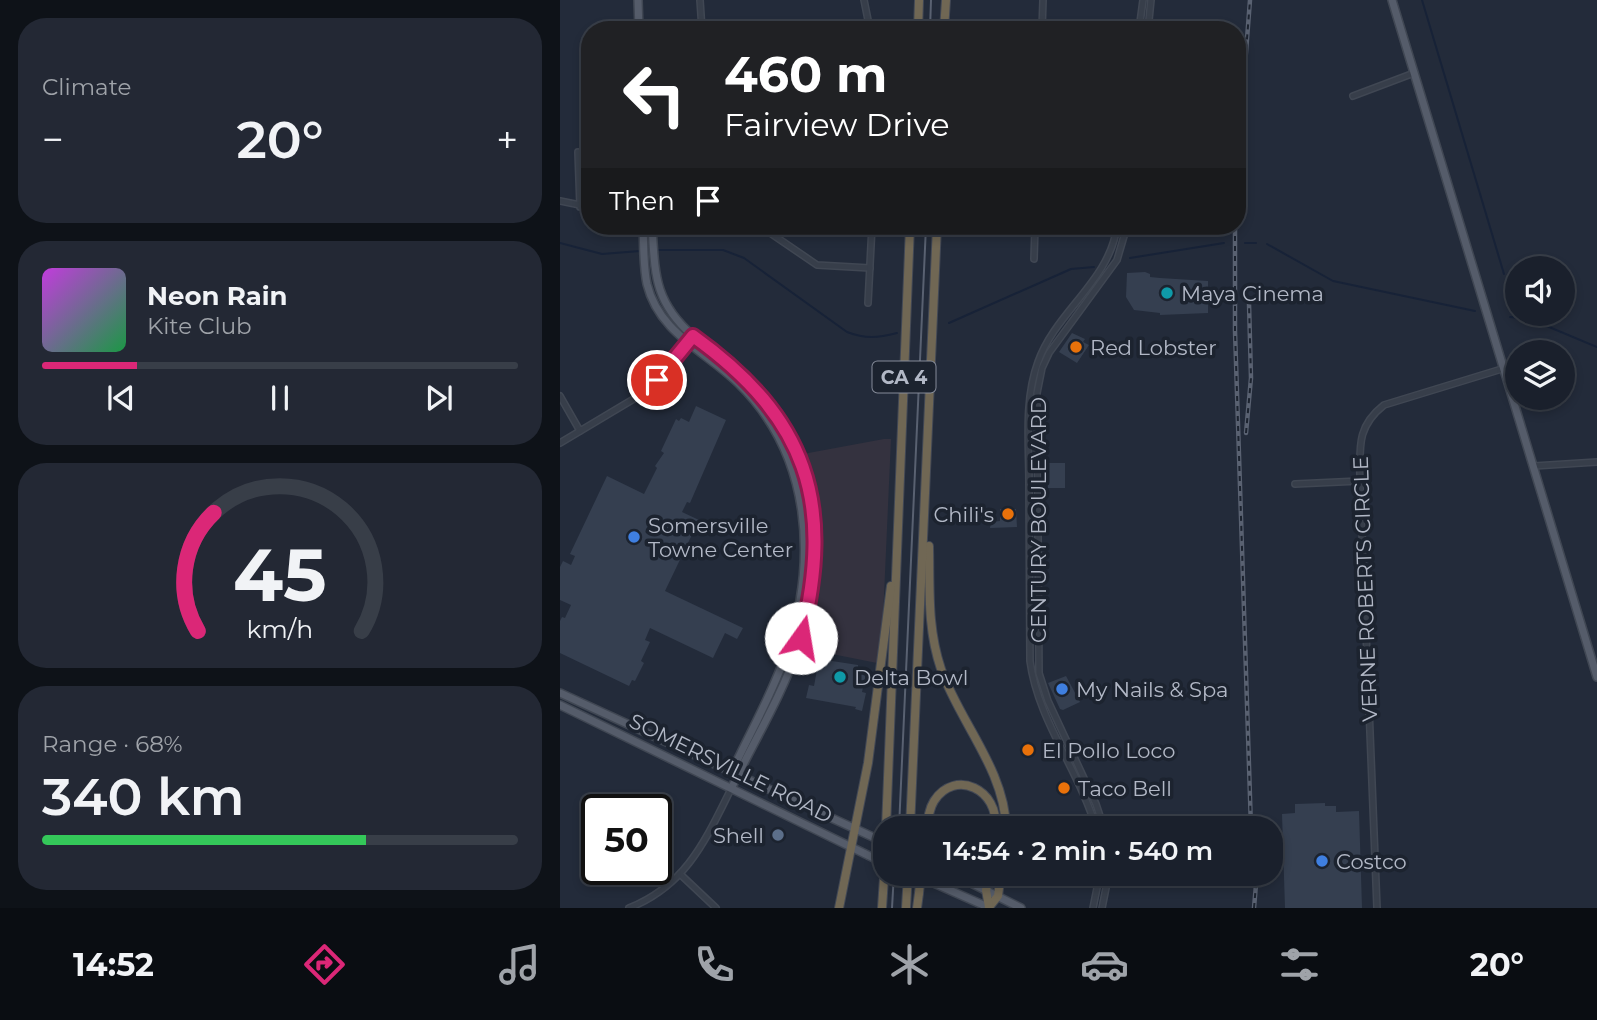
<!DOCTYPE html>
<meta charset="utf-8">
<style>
body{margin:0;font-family:Montserrat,sans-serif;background:#232834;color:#f1f3f6;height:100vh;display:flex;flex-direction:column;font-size:26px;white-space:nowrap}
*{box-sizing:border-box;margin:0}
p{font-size:23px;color:#9fa3a9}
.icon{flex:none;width:38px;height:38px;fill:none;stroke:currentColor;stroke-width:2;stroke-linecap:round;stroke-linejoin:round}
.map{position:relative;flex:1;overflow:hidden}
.details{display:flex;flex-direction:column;gap:18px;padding:18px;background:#0e1218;width:560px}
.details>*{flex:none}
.banner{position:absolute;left:21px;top:21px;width:665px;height:214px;border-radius:28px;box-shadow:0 4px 10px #0003,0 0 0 2px #383e48;background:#202124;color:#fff;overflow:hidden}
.fabs{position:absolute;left:945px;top:256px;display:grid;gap:14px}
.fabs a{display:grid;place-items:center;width:70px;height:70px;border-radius:50%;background:#1a202c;box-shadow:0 4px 10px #0003,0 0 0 2px #383e48;font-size:35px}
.speed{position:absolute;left:21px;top:794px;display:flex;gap:14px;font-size:35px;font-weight:700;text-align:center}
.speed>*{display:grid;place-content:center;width:91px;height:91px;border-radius:50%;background:#1a202c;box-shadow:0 4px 10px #0003,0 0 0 2px #383e48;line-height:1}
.speed .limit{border:4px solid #111;border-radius:10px;background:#fff;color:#111}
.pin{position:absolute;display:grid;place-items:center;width:60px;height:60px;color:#fff;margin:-30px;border:4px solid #fff;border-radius:50%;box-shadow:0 2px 7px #0007}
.me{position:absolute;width:77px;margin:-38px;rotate:13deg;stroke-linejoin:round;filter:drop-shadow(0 0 5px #0008)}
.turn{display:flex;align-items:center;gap:24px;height:147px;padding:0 28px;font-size:32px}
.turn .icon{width:91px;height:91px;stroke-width:2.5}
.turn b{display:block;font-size:49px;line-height:60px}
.then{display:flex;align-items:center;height:66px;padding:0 28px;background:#0003;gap:14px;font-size:26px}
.big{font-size:52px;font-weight:600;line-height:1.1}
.details .tile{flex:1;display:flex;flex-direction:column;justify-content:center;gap:10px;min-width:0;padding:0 24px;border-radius:28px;background:#232834}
.details .dial{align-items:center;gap:0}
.dial svg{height:182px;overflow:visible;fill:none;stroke:#383e48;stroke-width:7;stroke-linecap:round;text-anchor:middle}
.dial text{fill:#f1f3f6;stroke:none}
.song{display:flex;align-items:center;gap:21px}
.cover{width:84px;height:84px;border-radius:10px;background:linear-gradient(135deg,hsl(290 70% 55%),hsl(140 70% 35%))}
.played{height:7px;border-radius:4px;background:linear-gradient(90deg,#db2777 20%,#383e48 20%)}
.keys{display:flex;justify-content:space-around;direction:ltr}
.heat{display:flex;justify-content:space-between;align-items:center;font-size:38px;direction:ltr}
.charge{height:10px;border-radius:5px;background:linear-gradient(90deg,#34c759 68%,#383e48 0)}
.trip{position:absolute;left:313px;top:816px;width:410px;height:70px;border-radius:28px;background:#1a202c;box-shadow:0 4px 10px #0003,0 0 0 2px #383e48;font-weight:600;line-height:70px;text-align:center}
.tabs{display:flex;height:112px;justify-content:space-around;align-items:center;background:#0a0d12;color:#9fa3a9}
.tabs .icon{width:49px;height:49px}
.tabs .current{color:#db2777}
.tabs b{font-size:32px;color:#f1f3f6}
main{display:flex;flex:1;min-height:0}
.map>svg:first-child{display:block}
</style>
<main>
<section class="details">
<div class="tile"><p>Climate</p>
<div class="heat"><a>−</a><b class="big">20°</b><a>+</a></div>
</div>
<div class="tile">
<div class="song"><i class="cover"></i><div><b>Neon Rain</b><p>Kite Club</p></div></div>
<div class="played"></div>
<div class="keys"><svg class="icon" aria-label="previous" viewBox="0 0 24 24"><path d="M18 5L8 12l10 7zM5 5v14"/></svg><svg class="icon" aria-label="pause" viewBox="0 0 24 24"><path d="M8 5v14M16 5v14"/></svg><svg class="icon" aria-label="next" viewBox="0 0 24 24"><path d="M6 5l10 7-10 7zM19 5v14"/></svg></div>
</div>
<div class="tile dial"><svg viewBox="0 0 100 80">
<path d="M14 69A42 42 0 1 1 86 69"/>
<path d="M14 69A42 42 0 0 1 21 17" stroke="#db2777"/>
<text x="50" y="56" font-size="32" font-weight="700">45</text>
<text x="50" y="72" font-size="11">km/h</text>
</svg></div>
<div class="tile"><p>Range · 68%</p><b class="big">340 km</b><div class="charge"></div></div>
</section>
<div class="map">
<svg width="1037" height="908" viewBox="0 0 1037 908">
<rect width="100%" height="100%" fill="#232b3a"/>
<path fill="#34323f" d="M324 439H331L323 618 317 663 242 648 254 606 262 534 261 518 243 454Z"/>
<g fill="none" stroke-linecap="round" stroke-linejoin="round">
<g stroke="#172237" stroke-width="2">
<path d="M862 0 944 274"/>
<path d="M0 243 42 254 80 251"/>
<path d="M685 243H696"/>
<path d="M707 244 773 281 915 311"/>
<path d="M98 250H163L184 258 287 332C305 339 318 338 337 333"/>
<path d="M570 258 664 243"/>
<path d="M951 295 957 303"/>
<path d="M950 317 970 319 1037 347"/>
<path d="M389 323 511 269 534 267"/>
</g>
</g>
<g fill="#353f50">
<path d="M585 272 590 274V277L600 278 648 281V313L600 315V313L574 310 566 297 567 273Z"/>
<path d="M512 333 525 339 523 342 529 345 517 363 499 352Z"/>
<path d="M136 406 166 420 130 503 127 502 122 512 139 520 105 591 183 628 177 639 165 633 153 658 90 628 85 640 90 642 81 661 84 663 75 681 72 680 69 686 0 653V621L2 617 5 618 11 605 0 600V567L3 561 11 565 15 556 10 554 47 476 84 494 97 468 95 466 104 453 101 451 116 419 119 421 121 418 129 422Z"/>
<rect x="488" y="463" width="17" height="25"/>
<path d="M440 509H456L457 527 430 528 431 522 440 521Z"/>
<path d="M259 659 298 665V667L307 669 302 692 306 693 302 711 295 709 296 707 246 698 249 685 254 686Z"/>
<path d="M506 676 520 702 503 710 500 709 488 683Z"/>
<path d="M765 803V806H776V812L799 811 802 908H725L722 814 735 813V804Z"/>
</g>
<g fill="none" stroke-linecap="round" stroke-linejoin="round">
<defs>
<g id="minor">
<path d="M140 0 142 30"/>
<path d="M304 0 310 30"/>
<path d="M482 30 483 0"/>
<path d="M579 30 583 0"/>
<path d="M588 30 591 0"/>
<path d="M793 96 854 73"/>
<path d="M18 152 20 207"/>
<path d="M0 201 30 207"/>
<path d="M200 226 257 265 310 268"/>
<path d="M474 259 475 226"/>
<path d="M308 303 312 226"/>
<path d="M0 396 20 431"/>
<path d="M0 443 82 394 99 378 133 336 143 343"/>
<path d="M974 466 1037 462"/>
<path d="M735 484 800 481"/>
<path d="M536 828C519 770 478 721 470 661 470 602 469 543 469 484 469 444 464 400 478 362 496 311 550 281 557 226"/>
<path d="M544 828 536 804 488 701 479 673 477 393 482 368 489 353 557 260 567 226"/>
<path d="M120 874 156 908"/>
<path d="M69 908C127 885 146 839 172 787"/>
<path d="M533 908 540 873"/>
<path d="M542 908 549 873"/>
<path d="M817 908 800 481C800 448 796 427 824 405L945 368"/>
</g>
<g id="major">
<path d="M78 0 79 30"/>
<path d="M832 0 1037 677"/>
<path d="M83 226C84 245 83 265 87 284 99 333 145 351 178 383 252 455 258 561 226 654 213 692 192 729 175 765L177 776"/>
<path d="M92 226C95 274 94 302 133 336"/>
<path d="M143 343C248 421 280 524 238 648 221 697 194 741 172 787"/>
<path d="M0 693 326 843"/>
<path d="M0 705 326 864"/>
<path d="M351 873 430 908"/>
<path d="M391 873 461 908"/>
</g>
<g id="highway">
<path d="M358 30 359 0"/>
<path d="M384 30 386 0"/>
<path d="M369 546C370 588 367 628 381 669 399 721 445 770 446 828"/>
<path d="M326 828 350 226"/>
<path d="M350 828 377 226"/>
<path d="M367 828C368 818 369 809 374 801 395 768 440 790 435 828"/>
<path d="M429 907 438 896 441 873"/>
<path d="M429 907 426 890 430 873"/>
<path d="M279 908 308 763 331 586"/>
<path d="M322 908 324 878"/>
<path d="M346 908 348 873"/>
<path d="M357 908 359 893"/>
</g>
</defs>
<use href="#minor" stroke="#404753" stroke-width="8"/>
<use href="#major" stroke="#404753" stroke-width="10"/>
<use href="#highway" stroke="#424855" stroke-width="10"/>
<use href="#minor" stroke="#373e4a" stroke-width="5"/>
<use href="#major" stroke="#555c6a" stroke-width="7"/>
<use href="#highway" stroke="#706754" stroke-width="8"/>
<g stroke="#596171" stroke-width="2">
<path d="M370 30 371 0"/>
<path d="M339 828 366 226"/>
<path d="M332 908 334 873"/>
</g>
<defs>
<g id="rail">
<path d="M677 169 690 0"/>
<path d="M675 226V331L691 828"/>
<path d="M686 433 691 378 689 303"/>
<path d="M694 908 697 873"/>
</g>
</defs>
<use href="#rail" stroke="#596171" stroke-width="4.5"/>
<use href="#rail" stroke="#1c232f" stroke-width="2" stroke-dasharray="5" stroke-linecap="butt"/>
<defs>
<g id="highway-bridge">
<path d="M324 878 326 837"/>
<path d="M359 893 361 873"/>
</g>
</defs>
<use href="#highway-bridge" stroke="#424855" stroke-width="10" stroke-linecap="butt"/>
<use href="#highway-bridge" stroke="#706754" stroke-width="8"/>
</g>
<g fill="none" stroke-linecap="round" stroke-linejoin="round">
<defs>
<path id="route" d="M97 380 133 336C247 418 275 502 241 638"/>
</defs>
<use href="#route" stroke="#8e194d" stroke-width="18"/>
<use href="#route" stroke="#db2777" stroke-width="12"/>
</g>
<g fill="#0f9aa8" stroke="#1c232f" stroke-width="2.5">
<circle cx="607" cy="293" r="7"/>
<circle cx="280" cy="677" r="7"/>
</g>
<g fill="#e8710a" stroke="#1c232f" stroke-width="2.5">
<circle cx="516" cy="347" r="7"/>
<circle cx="448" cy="514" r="7"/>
<circle cx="468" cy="750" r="7"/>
<circle cx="504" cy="788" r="7"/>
</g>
<g fill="#3f7fe0" stroke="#1c232f" stroke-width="2.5">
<circle cx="74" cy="537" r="7"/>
<circle cx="502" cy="689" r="7"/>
<circle cx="762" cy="861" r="7"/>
</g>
<circle fill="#5c6f8a" stroke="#1c232f" stroke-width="2.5" cx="218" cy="835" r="7"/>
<g text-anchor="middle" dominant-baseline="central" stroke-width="7" stroke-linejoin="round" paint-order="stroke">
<rect fill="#1c232f" stroke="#858b99" stroke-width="2" x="312.5" y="361.5" width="63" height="31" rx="5"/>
<g font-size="19" font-weight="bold" fill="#b2b8c6">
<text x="344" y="377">CA 4</text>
</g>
<g font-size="21" fill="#b2b8c6" stroke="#1c232f" text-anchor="start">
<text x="621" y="293">Maya Cinema</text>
<text x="530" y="347">Red Lobster</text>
<text x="434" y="514" text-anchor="end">Chili's</text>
<text x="88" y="525">Somersville<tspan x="88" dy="24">Towne Center</tspan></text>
<text x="294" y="677">Delta Bowl</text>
<text x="516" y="689">My Nails &amp; Spa</text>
<text x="482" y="750">El Pollo Loco</text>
<text x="518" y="788">Taco Bell</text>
<text x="204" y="835" text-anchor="end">Shell</text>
<text x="776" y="861">Costco</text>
</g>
<g font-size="21" fill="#b2b8c6" stroke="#1c232f">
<text transform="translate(478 520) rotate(-90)">CENTURY BOULEVARD</text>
<text transform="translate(805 589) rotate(-92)">VERNE ROBERTS CIRCLE</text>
<text transform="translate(171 768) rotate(26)">SOMERSVILLE ROAD</text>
</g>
</g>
</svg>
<div class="fabs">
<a><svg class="icon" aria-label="sound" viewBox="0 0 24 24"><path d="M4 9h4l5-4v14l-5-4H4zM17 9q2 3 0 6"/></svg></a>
<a><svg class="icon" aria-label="layers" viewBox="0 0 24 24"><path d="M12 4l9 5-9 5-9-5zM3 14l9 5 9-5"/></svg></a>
</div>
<div class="speed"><div class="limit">50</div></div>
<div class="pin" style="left:97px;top:380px;background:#d93025"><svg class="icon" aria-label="arrive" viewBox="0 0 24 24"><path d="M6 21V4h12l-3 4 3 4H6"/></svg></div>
<svg class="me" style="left:241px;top:638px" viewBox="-20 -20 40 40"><circle r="19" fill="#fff"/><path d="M0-13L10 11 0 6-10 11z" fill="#db2777"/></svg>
<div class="trip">14:54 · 2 min · 540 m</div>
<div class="banner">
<div class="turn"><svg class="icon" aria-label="left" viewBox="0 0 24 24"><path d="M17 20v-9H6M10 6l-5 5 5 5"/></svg><div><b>460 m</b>Fairview Drive</div></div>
<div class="then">Then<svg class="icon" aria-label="arrive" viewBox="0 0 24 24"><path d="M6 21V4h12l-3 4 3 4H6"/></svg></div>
</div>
</div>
</main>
<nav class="tabs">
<b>14:52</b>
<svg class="icon current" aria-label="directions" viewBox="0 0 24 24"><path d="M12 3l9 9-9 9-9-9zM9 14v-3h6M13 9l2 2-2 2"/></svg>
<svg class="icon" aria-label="music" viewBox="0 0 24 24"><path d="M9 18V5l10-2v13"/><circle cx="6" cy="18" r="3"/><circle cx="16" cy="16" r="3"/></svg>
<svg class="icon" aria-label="phone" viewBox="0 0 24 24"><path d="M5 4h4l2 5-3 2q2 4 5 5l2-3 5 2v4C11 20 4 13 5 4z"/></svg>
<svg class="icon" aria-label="climate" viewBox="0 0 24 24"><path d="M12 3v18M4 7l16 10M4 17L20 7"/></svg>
<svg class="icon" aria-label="car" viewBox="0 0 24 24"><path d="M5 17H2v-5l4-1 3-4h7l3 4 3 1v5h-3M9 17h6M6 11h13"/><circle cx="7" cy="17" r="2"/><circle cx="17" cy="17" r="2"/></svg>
<svg class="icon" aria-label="filters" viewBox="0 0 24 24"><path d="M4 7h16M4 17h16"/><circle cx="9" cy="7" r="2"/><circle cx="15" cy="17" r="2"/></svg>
<b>20°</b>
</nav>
